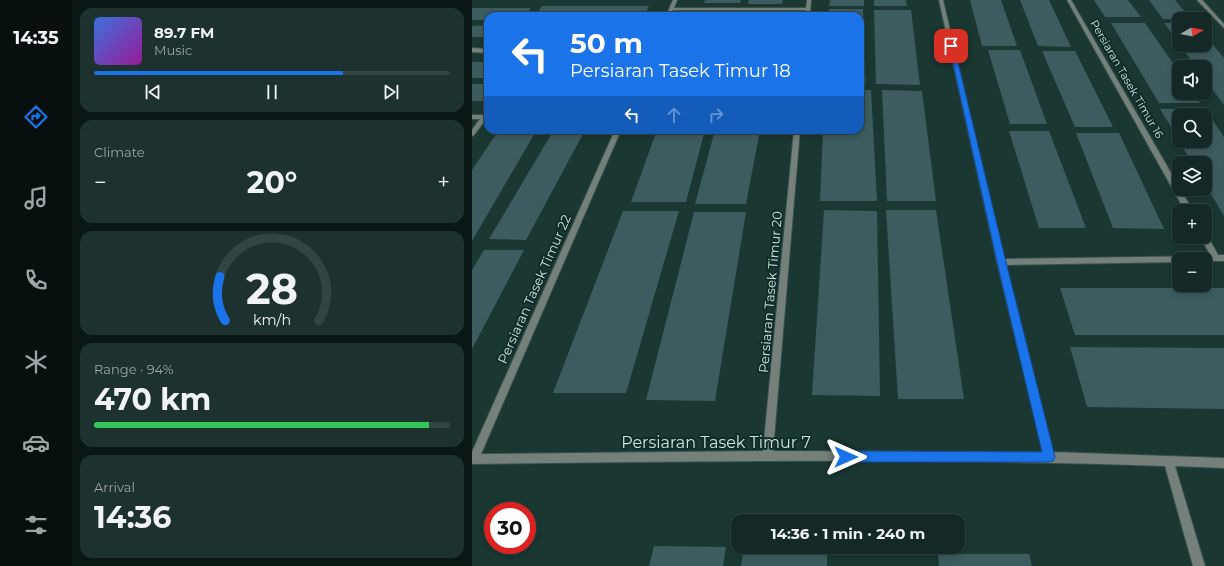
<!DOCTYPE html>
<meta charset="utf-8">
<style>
body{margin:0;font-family:Montserrat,sans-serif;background:#1d312e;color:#f1f3f6;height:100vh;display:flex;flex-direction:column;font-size:15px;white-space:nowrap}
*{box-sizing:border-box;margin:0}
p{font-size:13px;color:#9da6a7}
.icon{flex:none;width:22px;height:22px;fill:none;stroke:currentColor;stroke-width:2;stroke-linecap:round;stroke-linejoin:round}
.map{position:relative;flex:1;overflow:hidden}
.sheet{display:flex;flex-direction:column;gap:8px;padding:8px;background:#0b1715;width:400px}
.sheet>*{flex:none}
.hud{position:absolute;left:12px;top:12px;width:380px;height:122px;border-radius:12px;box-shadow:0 2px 6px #0003,0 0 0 1px #334543;background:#1a73e8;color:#fff;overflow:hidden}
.needle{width:26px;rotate:81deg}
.fabs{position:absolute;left:700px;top:12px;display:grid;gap:8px}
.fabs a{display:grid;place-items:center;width:40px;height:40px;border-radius:8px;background:#142926;box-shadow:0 2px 6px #0003,0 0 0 1px #334543;font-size:20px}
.speed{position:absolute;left:12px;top:502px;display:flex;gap:8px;font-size:20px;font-weight:700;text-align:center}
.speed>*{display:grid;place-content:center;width:52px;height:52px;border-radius:50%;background:#142926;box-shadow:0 2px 6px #0003,0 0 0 1px #334543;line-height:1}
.speed .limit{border:6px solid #d22;background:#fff;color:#111}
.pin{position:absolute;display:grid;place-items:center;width:34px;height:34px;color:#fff;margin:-17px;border-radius:8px;box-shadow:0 2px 6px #0006}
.me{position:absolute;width:44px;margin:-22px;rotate:90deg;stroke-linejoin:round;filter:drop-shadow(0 0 3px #0008)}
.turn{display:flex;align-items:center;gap:14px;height:84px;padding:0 20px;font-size:18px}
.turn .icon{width:52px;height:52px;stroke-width:2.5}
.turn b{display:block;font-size:28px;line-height:34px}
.lanes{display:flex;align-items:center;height:38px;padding:0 20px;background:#0003;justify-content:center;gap:20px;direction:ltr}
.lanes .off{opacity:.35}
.big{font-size:30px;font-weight:700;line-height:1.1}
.sheet .widget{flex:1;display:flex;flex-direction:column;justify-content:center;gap:6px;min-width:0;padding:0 14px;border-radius:12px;background:#1d312e}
.sheet .dial{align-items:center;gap:0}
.dial svg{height:104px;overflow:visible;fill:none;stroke:#334543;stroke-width:7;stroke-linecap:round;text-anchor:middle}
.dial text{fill:#f1f3f6;stroke:none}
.song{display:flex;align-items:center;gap:12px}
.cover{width:48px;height:48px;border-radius:6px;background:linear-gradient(135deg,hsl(220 70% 55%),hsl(300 70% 35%))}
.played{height:4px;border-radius:2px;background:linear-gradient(90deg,#1a73e8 70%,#334543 70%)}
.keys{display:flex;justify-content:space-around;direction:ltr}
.heat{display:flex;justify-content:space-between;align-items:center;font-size:22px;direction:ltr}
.charge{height:6px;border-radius:3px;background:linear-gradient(90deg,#34c759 94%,#334543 0)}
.trip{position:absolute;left:259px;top:514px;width:234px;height:40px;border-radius:12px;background:#142926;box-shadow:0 2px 6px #0003,0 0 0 1px #334543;font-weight:700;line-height:40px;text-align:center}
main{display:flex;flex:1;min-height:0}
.menu{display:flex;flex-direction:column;width:72px;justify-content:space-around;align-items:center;background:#08100f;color:#9da6a7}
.menu .icon{width:28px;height:28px}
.menu .active{color:#1a73e8}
.menu b{font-size:18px;color:#f1f3f6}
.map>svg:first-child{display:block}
</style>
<main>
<nav class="menu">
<b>14:35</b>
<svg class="icon active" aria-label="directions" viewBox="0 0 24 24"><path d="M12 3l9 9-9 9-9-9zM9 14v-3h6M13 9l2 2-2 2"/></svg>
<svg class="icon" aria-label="music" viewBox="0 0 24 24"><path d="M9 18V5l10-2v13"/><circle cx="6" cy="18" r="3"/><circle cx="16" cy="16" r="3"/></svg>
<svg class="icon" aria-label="phone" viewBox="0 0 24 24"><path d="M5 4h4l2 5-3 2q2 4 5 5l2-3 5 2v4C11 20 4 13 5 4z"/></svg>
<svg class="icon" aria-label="climate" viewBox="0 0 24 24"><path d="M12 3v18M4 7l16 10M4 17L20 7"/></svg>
<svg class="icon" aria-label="car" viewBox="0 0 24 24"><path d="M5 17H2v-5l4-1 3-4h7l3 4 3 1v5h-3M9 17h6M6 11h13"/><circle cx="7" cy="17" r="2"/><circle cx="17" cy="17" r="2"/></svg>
<svg class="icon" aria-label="filters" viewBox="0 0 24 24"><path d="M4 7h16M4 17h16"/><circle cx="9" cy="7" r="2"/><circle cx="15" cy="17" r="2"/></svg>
</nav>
<section class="sheet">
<div class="widget">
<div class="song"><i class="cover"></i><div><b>89.7 FM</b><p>Music</p></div></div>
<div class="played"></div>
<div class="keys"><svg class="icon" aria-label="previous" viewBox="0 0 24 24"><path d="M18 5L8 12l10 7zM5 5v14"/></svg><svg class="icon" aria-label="pause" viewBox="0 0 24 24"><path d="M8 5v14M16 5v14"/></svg><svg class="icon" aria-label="next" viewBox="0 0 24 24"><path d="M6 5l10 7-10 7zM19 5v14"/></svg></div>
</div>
<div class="widget"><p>Climate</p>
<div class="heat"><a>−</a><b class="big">20°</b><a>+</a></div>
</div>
<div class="widget dial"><svg viewBox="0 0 100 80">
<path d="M14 69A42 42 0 1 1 86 69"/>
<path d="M14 69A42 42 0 0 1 10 35" stroke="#1a73e8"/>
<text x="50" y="56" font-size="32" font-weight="700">28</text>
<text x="50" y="72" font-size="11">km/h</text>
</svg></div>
<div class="widget"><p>Range · 94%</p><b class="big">470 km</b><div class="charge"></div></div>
<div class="widget"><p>Arrival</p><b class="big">14:36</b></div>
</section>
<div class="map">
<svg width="752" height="566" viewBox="0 0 752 566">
<rect width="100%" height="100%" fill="#1a3732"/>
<g fill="#3d5c5f">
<path d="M233 0H269L268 3H232Z"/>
<path d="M277 0H311L310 4H276Z"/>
<path d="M358 0H392V6H357Z"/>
<path d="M402 0H434L435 6H402Z"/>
<path d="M498 0H529L545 46H510Z"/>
<path d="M548 0H577L599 47 566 46Z"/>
<path d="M622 0H656L669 17H633Z"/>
<path d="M677 0H703L719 19H691Z"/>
<path d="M70 6H177L172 16H63Z"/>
<path d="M0 8H59L53 16H16V20H0Z"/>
<path d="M357 9H391L394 84H388V16H357Z"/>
<path d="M226 10H268L266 16H223Z"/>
<path d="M275 10H311L309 16H273Z"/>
<path d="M402 10H439L448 85 404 84Z"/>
<path d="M639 23H673L707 72V93H721L728 103H687Z"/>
<path d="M692 23H707V43Z"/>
<path d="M16 25 15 37H0V26Z"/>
<path d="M733 35 752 58V105L733 79V67H724L708 45H733Z"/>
<path d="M516 50H548L575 124H538Z"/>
<path d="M570 51H603L641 127H603Z"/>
<rect x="0" y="62" width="16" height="16"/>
<rect x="0" y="84" width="16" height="17"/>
<path d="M388 90H399L405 201H348L351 130H388Z"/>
<path d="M410 90 450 91 464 201H415Z"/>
<path d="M688 109H733L752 137V216L733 184V163H720L707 141H733V115H707V140Z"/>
<path d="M185 130H233L214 202H159Z"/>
<path d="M243 130H288L274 204H223Z"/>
<path d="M537 131H577L614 228H567Z"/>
<path d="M25 133H63L0 241V170Z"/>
<path d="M80 133 111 134 54 240 17 239Z"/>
<path d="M604 133H647L692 229 641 228Z"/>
<path d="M352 210 405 211 408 396 340 395Z"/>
<path d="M414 210H464L492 399H426Z"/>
<path d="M151 211H207L154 393H81Z"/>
<path d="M222 212H274L243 401 174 400Z"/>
<path d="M12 250H52L0 349V270Z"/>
<path d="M588 288H752V335H603Z"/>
<path d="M598 347 752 348V409L615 407Z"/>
<path d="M182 546 254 547 251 566H177Z"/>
<path d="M272 547H355V566H269Z"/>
<path d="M466 554H557L560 566H467Z"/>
</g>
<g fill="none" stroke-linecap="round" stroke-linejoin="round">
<defs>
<g id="minor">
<path d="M201 0H205L202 8H334L335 0H339L338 16H334V10H201L198 16H194Z"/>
<path d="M467 0H471L532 259 739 256 728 237H733V235H735L746 255H752V261H733V259H707V262L534 265 581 452 752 458V468L703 466 733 566H721L693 466C462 458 231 461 0 464V452L143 130H149L9 454 291 451 322 130H328L301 451 571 452 525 262Z"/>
<path d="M595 0H599L721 211H713Z"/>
<path d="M725 0H730L752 24V28Z"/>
<path d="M0 48 16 49V53L0 52Z"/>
<path d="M0 115H16V119H14L2 135 0 136V130L8 119H0Z"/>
</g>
</defs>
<use href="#minor" stroke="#37524e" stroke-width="2"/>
<use href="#minor" fill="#75807a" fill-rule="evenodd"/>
</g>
<path fill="#1a73e8" stroke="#114b97" d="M477 45 482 46 534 262 583 457 581 461 577 462H374L370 460 368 457 370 453 374 451 570 452 525 262Z"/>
<g text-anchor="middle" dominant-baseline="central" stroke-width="4" stroke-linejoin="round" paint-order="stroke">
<g font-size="11" fill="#d1e1de" stroke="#0f2d28">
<text transform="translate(655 79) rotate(60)">Persiaran Tasek Timur 16</text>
</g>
<g font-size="13" fill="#d1e1de" stroke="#0f2d28">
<text transform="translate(62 289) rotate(-66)">Persiaran Tasek Timur 22</text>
<text transform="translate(298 292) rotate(-85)">Persiaran Tasek Timur 20</text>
</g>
<g font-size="16" fill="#d1e1de" stroke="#0f2d28">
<text x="244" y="442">Persiaran Tasek Timur 7</text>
</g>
</g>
</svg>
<div class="fabs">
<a><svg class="needle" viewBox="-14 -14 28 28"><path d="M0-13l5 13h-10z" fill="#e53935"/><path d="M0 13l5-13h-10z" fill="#9da6a7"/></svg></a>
<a><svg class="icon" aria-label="sound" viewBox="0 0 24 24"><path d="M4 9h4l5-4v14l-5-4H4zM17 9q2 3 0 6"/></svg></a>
<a><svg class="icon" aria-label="search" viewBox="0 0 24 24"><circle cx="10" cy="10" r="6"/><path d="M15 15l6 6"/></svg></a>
<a><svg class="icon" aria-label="layers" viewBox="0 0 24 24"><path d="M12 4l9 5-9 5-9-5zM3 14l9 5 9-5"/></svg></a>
<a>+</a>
<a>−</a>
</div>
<div class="speed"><div class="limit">30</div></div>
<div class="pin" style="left:479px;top:46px;background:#d93025"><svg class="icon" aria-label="arrive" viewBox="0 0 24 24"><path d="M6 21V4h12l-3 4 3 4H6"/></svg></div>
<svg class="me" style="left:374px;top:457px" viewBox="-20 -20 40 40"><path d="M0-17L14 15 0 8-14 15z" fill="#1a73e8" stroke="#fff" stroke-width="4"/></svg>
<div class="trip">14:36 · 1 min · 240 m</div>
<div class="hud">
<div class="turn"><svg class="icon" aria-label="left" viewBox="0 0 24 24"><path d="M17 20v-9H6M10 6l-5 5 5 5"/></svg><div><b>50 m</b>Persiaran Tasek Timur 18</div></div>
<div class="lanes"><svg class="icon" aria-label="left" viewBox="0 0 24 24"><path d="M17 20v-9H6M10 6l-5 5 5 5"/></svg><svg class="icon off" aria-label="ahead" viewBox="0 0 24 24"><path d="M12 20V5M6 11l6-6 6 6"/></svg><svg class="icon off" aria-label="right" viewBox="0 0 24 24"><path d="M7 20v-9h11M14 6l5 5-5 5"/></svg></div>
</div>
</div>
</main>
